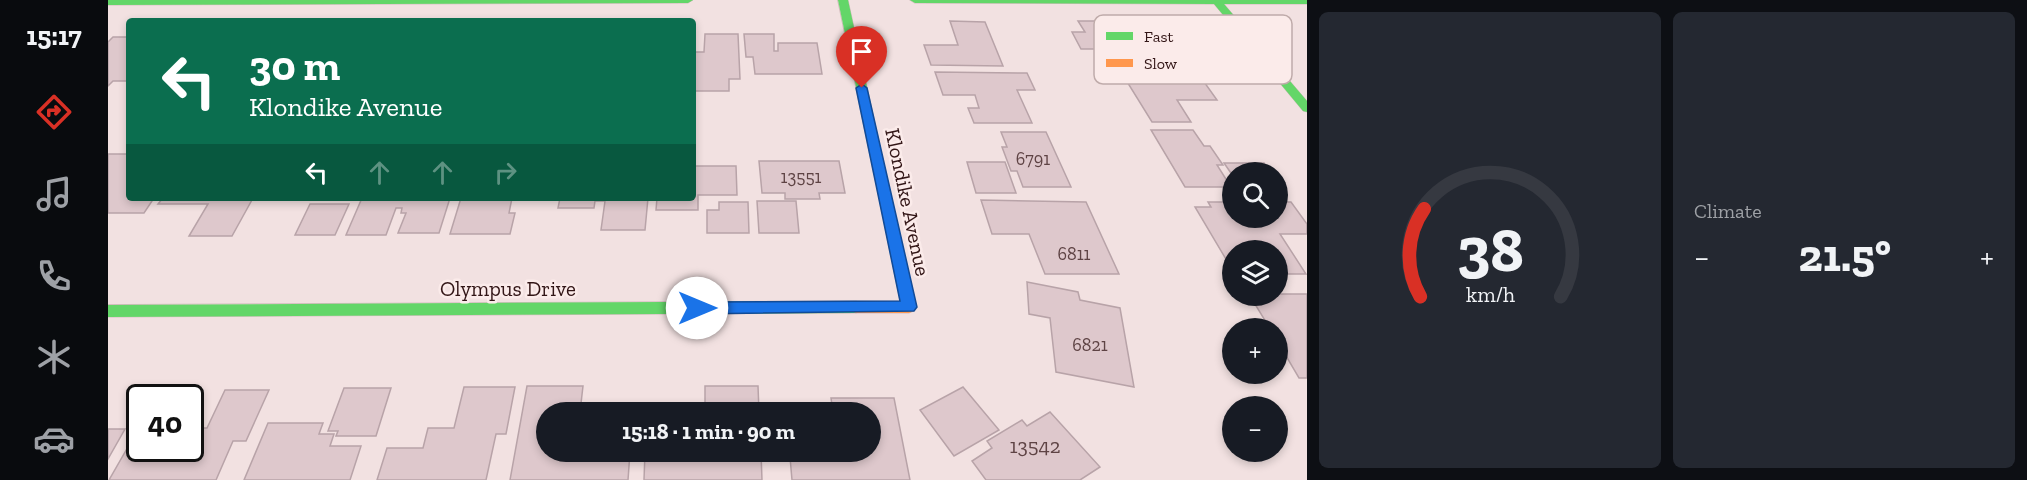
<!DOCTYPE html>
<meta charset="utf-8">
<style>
body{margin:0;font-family:"Zilla Slab",serif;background:#242831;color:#f1f3f6;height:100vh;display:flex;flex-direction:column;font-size:22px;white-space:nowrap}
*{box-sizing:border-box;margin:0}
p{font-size:20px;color:#9ea1a6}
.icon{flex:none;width:33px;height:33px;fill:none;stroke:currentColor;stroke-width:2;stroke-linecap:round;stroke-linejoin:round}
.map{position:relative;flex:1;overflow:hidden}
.sheet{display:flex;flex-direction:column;gap:12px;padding:12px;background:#0d0f14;width:720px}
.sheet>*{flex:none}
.top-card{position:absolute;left:18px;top:18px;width:570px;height:183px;border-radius:6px;box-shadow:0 3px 9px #0003;background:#0b6e4f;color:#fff;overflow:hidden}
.fabs{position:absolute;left:1114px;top:162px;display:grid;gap:12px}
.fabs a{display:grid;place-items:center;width:66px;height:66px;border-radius:50%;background:#171b24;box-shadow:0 3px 9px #0003;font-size:30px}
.speed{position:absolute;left:18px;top:384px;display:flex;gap:12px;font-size:30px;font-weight:700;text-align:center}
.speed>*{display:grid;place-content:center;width:78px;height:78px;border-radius:50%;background:#171b24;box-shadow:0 3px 9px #0003;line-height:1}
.speed .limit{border:3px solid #111;border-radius:9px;background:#fff;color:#111}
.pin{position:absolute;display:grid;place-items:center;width:51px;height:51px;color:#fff;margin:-62px -26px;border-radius:50% 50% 50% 0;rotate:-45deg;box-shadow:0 0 6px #0007}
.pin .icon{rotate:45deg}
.me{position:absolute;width:66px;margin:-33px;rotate:90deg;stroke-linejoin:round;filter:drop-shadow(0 0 4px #0008)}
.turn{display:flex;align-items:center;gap:21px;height:126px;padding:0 24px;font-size:27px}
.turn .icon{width:78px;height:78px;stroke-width:2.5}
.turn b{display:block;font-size:42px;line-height:51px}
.lanes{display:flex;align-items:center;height:57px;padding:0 24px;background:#0003;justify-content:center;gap:30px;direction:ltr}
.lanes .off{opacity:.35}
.big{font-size:45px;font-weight:700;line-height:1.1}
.sheet .card{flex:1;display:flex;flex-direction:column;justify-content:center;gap:9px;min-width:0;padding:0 21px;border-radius:9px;background:#242831}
.sheet .dial{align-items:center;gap:0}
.dial svg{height:156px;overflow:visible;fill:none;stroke:#363941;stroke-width:7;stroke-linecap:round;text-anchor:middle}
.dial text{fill:#f1f3f6;stroke:none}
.heat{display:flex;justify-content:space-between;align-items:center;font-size:33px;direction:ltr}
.sheet .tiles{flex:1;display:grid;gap:12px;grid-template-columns:repeat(2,1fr)}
.trip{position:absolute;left:428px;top:402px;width:345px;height:60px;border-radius:30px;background:#171b24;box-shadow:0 3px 9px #0003;font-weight:700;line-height:60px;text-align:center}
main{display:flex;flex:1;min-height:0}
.tabs{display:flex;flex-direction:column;width:108px;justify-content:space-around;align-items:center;background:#090b0e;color:#9ea1a6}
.tabs .icon{width:42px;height:42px}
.tabs .active{color:#d93025}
.tabs b{font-size:27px;color:#f1f3f6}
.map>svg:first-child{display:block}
</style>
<main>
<nav class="tabs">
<b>15:17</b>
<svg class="icon active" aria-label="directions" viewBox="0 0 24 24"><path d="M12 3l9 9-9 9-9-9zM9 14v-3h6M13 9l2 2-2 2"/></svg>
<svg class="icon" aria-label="music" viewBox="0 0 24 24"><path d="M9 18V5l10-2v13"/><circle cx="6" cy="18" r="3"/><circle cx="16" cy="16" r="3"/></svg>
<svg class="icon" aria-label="phone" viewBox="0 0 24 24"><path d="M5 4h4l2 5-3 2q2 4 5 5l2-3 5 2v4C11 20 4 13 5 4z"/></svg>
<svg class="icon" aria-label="climate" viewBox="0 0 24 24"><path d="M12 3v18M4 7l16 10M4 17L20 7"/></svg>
<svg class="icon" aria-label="car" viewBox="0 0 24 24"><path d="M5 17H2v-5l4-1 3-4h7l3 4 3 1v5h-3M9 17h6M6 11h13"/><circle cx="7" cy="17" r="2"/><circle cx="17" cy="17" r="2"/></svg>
</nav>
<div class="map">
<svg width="1199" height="480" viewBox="0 0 1199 480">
<rect width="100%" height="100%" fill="#f2e1e1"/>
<g fill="#dec8cc" stroke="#b8a3a8" stroke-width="1.5">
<path d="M842 21 877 22 895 66 823 65 816 45H850Z"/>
<path d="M970 21H1005L1032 62H994L987 49H973L964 32H977Z"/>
<path d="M597 34H630L632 79H621V91H585V52H596Z"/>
<path d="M636 34H666V51H670V43H709L714 74H647L645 57H638Z"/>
<path d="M5 37H21V81H5L0 86V42Z"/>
<path d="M827 72 919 73 927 90H909L924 123H866L860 108H871L867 95H835Z"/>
<path d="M1013 72H1089L1109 100H1069L1083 122H1044Z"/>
<path d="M1043 130H1085L1096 146H1102L1115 165H1109L1123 187H1077Z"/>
<path d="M893 132H938L963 187H915L909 171H903L894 147H899Z"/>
<path d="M0 154H21V198H46L36 213H0Z"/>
<path d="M651 161H731L737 193H711L712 199H677V193H654Z"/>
<path d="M859 162H897L908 193H868Z"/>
<path d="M1116 163H1156L1162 172H1125V176Z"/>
<path d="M585 166H628L629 195H590V210H548L549 198H585Z"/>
<path d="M55 198H145L124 236H81L100 204H50Z"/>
<path d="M178 198H215L214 200H177Z"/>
<path d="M254 198H342L331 233H290L298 213H293L294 208H288L278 235H238Z"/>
<path d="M353 198H404L401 213H407L402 234H342Z"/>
<path d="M452 198H540L537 230H493L497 201H487L486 208H450Z"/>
<path d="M873 200 978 202 1011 274H937L921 234H884Z"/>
<path d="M649 201H688L691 233H651Z"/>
<path d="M611 202H640L641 233H599V210H611Z"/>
<path d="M1100 202H1125V218H1170V202H1183L1199 224V234H1172L1198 274H1170V250H1125V271L1087 207H1103Z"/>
<path d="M202 204H241L227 235H187Z"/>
<path d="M919 282 970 292 972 300 1012 308 1026 387 948 372 942 318 921 314Z"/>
<path d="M1170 294H1199V378H1191L1174 349H1170V328H1142L1138 322H1158L1142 296Z"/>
<path d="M419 386H475L472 412H438V452H522L520 480H402Z"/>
<path d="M597 386H650L651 412H597Z"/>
<path d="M356 387H407L398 434H388L378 480H269L279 448H315L320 428H346Z"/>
<path d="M855 387 891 430 846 456 812 410Z"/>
<path d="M236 388H283L268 436H228L230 431H220Z"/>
<path d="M117 390H161L138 441H125L108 480H1L32 426V448H82V411H91L83 428H99Z"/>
<path d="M723 398H786L802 480H684L682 457H731L730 452H762V412H725Z"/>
<path d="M942 412 992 467 972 480H878L864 461 884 448 879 441 914 420 919 426Z"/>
<path d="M160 423H215L211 434H226L222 446H253L242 480H136Z"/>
<path d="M0 429H17L0 459Z"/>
<path d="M537 452H653L654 480H536Z"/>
</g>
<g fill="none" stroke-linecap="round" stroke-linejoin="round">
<defs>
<g id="fast">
<path d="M0 0H585L580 3 0 5Z"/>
<path d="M730 0H740L778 174 772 179 766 174Z"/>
<path d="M802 0H1199V4H1116L1199 101V112L1195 111 1106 4 807 3Z"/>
<path d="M748 301 753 303 755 307 753 311 748 313 0 317V305Z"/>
</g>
<path id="slow" d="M772 169 778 174 808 307 806 311 801 313H748L743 311 741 307 743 303 748 301H792L766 174Z"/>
</defs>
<use href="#fast" stroke="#d3bcbd" stroke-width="1"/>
<use href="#slow" stroke="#d3bcbd" stroke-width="1"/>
<use href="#fast" fill="#63d668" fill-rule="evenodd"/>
<use href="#slow" fill="#ff974d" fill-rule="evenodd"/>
</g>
<path fill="#1a73e8" stroke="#114b97" stroke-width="1.5" d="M754 84 759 88 809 307 806 311 589 314 584 312 582 308 584 304 589 302 792 301 748 88Z"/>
<g text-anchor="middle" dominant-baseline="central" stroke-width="5" stroke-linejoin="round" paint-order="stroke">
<g font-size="18" fill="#5e4344">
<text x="925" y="159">6791</text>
<text x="693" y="177">13551</text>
<text x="966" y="254">6811</text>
<text x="982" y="345">6821</text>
</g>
<g font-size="21" fill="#321516" stroke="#fbebea">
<text transform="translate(800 202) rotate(78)">Klondike Avenue</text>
<text x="400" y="288">Olympus Drive</text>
</g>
<g font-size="21" fill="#5e4344">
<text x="927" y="445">13542</text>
</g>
</g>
<rect x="986" y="15" width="198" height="69" rx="9" fill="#fbebea" stroke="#bfabaa" stroke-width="1.5"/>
<rect x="998" y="32" width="27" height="8" fill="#63d668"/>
<rect x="998" y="59" width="27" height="8" fill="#ff974d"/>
<g font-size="16" fill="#321516">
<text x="1036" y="42">Fast</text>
<text x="1036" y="69">Slow</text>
</g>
</svg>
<div class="fabs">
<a><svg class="icon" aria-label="search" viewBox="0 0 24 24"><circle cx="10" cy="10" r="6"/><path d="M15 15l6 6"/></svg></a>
<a><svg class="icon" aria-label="layers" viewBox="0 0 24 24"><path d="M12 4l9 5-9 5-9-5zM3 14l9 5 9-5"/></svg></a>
<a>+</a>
<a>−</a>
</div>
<div class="speed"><div class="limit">40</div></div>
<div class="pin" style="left:754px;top:88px;background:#d93025"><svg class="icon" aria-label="arrive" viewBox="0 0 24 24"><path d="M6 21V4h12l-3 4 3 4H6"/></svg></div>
<svg class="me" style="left:589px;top:308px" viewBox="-20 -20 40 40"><circle r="19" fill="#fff"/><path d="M0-13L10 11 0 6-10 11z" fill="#1a73e8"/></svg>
<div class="trip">15:18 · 1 min · 90 m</div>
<div class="top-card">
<div class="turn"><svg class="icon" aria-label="left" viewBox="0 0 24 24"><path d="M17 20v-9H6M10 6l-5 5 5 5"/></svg><div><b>30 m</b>Klondike Avenue</div></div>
<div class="lanes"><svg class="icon" aria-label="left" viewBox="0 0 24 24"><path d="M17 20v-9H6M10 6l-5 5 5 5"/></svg><svg class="icon off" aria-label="ahead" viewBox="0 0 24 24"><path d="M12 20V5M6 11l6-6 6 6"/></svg><svg class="icon off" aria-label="ahead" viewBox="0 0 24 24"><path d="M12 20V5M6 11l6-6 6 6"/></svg><svg class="icon off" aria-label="right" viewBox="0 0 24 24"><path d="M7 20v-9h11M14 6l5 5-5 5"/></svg></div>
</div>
</div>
<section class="sheet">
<div class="tiles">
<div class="card dial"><svg viewBox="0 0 100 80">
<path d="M14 69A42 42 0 1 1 86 69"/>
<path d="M14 69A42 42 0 0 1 16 24" stroke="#d93025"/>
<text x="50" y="56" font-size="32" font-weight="700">38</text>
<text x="50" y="72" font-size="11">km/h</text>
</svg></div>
<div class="card"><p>Climate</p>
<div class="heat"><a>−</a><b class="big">21.5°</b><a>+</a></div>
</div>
</div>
</section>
</main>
